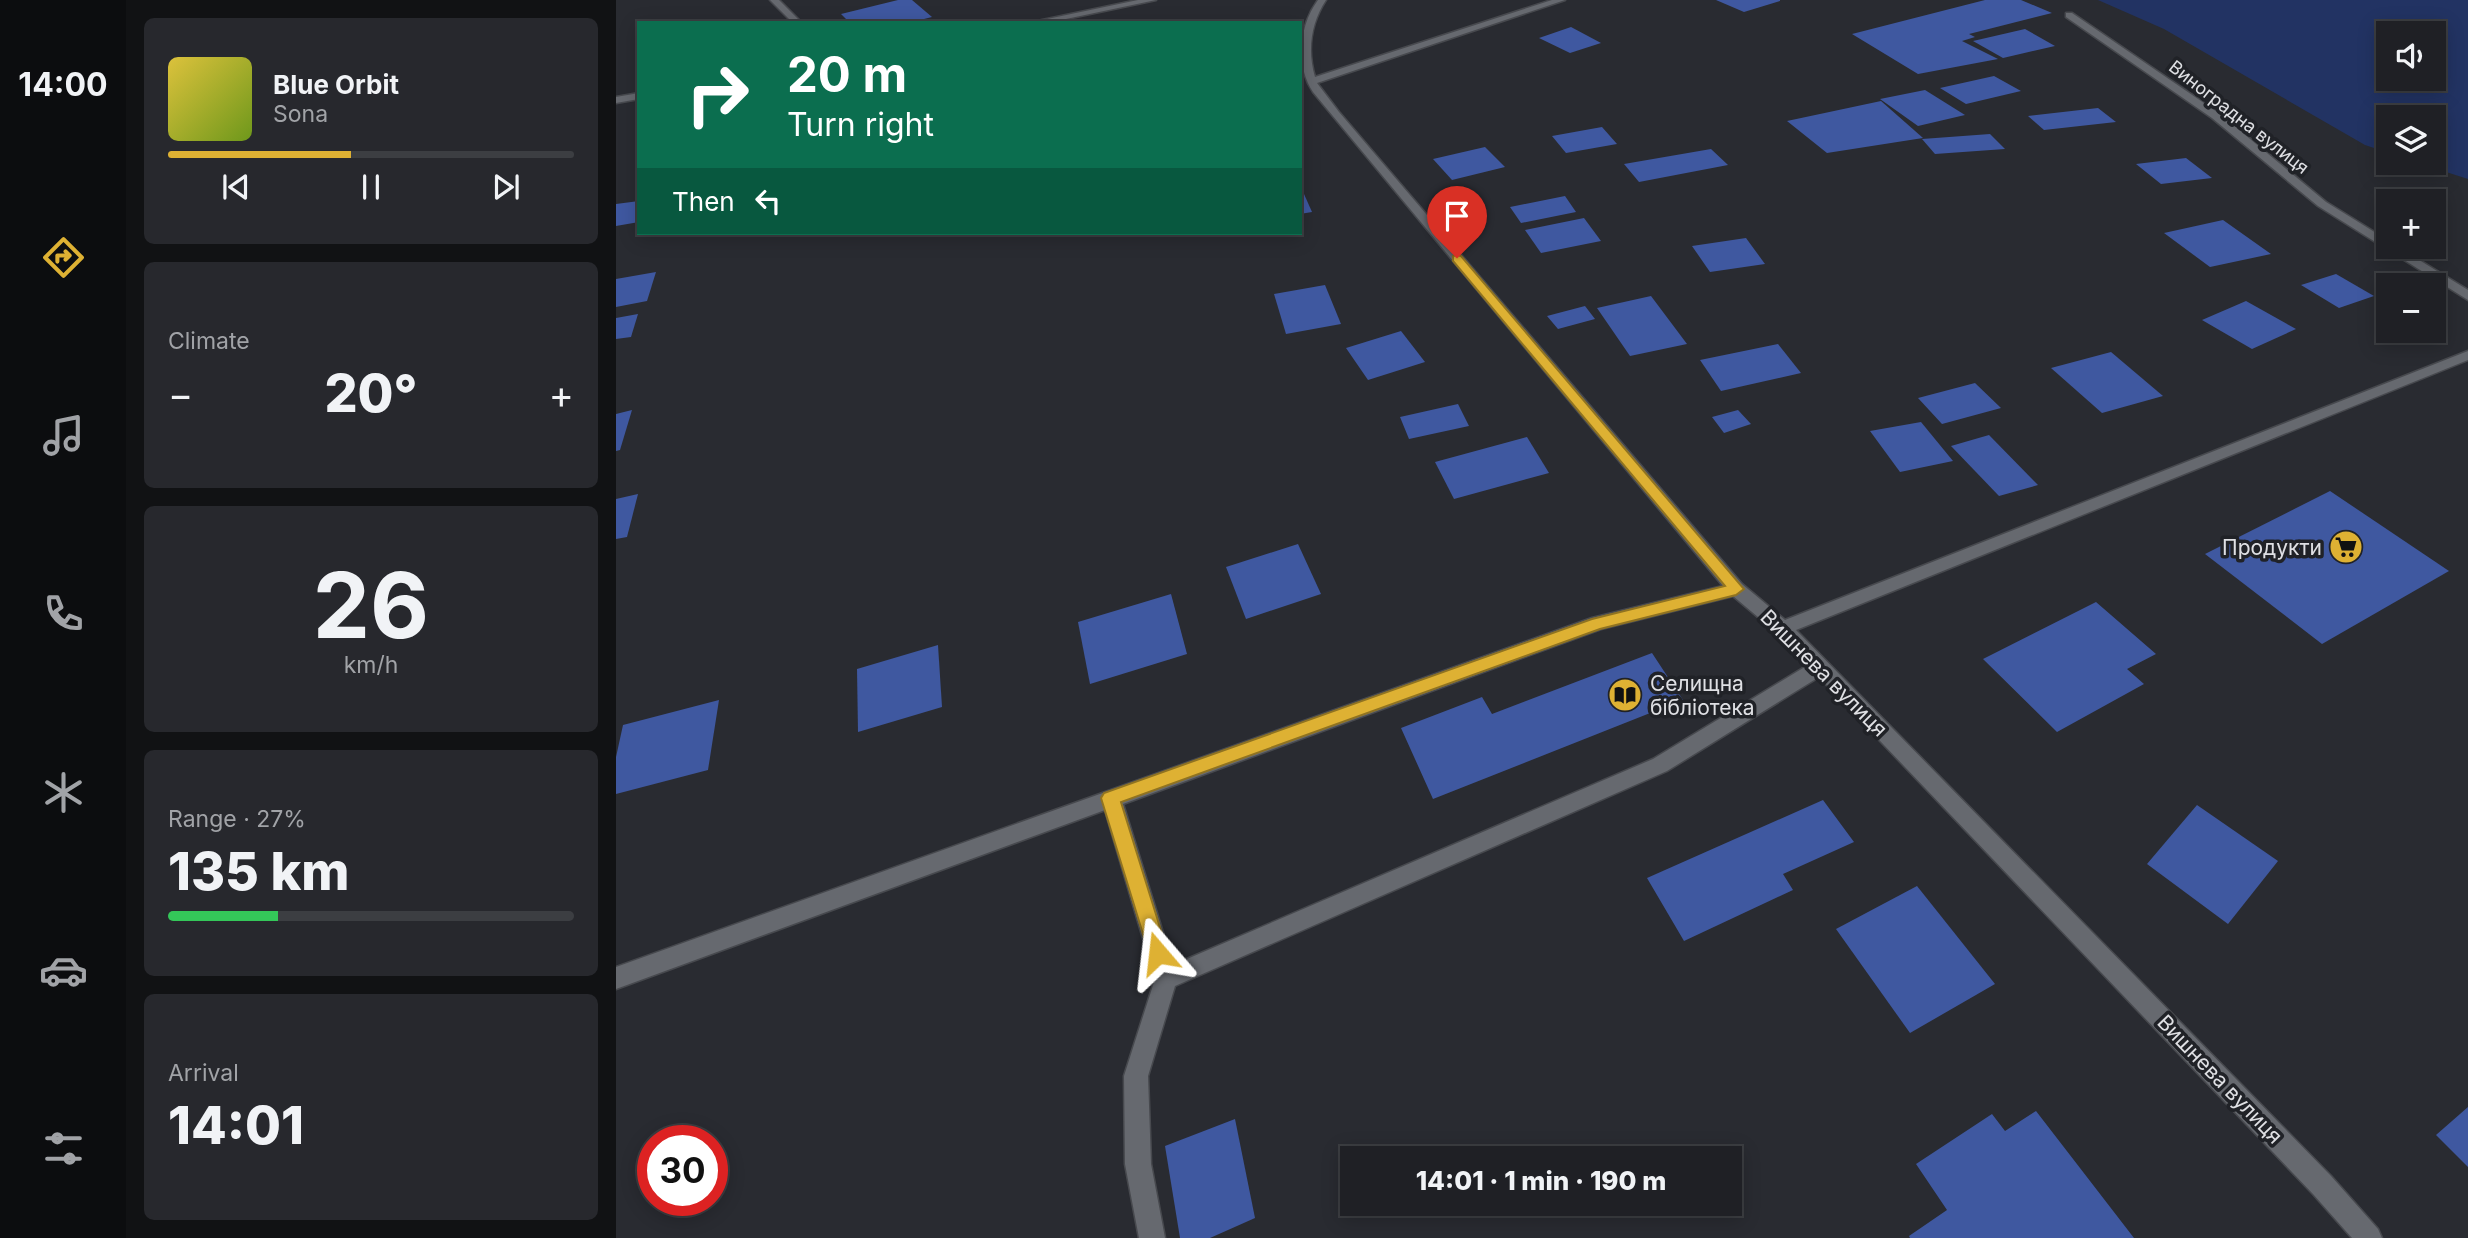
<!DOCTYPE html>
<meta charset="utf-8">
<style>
body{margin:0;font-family:Inter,sans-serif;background:#27282d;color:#f1f3f6;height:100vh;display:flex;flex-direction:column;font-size:26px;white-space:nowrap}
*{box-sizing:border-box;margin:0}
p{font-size:23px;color:#a1a3a7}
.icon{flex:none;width:38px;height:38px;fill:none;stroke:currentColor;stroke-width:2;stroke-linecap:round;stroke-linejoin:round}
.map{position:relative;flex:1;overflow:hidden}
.side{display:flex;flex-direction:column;gap:18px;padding:18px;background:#111214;width:490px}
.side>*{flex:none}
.hud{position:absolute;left:21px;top:21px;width:665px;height:214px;border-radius:0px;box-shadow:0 4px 18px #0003,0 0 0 2px #3c3e42;background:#0b6e4f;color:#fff;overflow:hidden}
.fabs{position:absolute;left:1760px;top:21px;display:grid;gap:14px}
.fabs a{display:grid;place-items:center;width:70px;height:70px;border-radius:0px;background:#1f2025;box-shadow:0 4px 18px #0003,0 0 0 2px #3c3e42;font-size:35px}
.speed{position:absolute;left:21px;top:1125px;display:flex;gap:14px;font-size:35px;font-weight:700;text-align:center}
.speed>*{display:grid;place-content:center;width:91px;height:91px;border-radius:50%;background:#1f2025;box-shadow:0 4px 18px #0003,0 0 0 2px #3c3e42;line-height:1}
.speed .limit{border:10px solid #d22;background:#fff;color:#111}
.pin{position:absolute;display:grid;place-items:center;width:60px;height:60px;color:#fff;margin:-72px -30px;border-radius:50% 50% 50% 0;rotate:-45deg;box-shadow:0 0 7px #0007}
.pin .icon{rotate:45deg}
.me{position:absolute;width:77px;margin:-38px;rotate:343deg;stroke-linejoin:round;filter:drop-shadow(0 0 5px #0008)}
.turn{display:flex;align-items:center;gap:24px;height:147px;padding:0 35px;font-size:32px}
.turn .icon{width:91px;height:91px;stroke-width:2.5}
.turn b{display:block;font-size:49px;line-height:60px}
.then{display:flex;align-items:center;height:66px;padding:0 35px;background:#0003;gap:14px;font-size:26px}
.big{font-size:52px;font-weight:800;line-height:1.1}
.side .tile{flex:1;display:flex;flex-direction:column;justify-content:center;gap:10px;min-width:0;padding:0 24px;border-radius:10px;background:#27282d}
.side .dial{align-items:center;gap:0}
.dial b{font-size:91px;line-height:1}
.song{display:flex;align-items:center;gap:21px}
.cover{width:84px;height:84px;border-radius:10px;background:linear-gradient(135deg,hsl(50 70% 55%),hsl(80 70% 35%))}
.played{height:7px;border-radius:4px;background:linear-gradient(90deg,#deb133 45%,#3c3e42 45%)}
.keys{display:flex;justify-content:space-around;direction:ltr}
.heat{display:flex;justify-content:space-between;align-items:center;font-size:38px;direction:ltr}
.charge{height:10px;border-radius:5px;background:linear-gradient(90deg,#34c759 27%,#3c3e42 0)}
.trip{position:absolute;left:724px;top:1146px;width:402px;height:70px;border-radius:0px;background:#1f2025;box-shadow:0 4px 18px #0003,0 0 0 2px #3c3e42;font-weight:800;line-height:70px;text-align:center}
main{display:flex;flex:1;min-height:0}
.dock{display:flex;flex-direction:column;width:126px;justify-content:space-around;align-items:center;background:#0c0d0f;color:#a1a3a7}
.dock .icon{width:49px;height:49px}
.dock .on{color:#deb133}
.dock b{font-size:32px;color:#f1f3f6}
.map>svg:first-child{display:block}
</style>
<main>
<nav class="dock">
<b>14:00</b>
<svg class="icon on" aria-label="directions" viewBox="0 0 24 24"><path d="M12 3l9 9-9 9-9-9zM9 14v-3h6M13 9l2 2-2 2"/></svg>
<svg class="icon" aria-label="music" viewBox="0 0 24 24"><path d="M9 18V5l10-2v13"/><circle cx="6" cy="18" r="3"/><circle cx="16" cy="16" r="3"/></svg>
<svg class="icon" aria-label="phone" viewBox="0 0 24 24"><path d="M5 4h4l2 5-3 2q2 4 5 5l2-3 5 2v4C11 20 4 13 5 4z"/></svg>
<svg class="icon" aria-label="climate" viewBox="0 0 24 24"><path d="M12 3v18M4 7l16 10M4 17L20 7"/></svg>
<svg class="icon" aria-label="car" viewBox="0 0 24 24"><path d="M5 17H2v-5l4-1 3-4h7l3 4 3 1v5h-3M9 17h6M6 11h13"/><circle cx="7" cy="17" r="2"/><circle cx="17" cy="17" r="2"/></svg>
<svg class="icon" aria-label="filters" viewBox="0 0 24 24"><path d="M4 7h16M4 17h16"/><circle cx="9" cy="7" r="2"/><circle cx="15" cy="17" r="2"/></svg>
</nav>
<section class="side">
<div class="tile">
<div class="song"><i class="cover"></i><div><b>Blue Orbit</b><p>Sona</p></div></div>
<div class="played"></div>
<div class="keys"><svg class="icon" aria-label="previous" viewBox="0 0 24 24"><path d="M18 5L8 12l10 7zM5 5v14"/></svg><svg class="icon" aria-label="pause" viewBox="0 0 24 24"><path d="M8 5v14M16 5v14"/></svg><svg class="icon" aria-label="next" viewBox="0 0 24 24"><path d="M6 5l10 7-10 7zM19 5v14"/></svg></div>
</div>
<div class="tile"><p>Climate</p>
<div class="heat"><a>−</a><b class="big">20°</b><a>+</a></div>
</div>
<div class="tile dial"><b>26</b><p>km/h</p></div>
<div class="tile"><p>Range · 27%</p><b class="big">135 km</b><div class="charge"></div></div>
<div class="tile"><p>Arrival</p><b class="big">14:01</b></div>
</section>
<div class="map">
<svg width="1852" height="1238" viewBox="0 0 1852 1238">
<rect width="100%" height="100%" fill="#292b31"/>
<path fill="#223363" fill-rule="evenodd" d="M1482 0H1852V179L1802 163H1818V117H1773V153L1749 145 1548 29ZM1773 33H1818V79H1773Z"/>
<g fill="#3f58a0">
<path d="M282 0H296L316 17 292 23H234L225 14Z"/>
<path d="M1100 0H1164V1L1128 12Z"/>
<path d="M1369 0H1405L1436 13 1353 34 1359 37 1346 41 1382 59 1302 74 1236 34Z"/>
<path d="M955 27 985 43 954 53 923 38Z"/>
<path d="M1409 29 1439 46 1387 58 1357 41Z"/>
<path d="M1378 76 1405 91 1350 104 1324 88Z"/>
<path d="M1309 90 1349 115 1302 126 1264 99Z"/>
<path d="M1265 101 1307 138 1211 153 1171 121Z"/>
<path d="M1482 108 1500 122 1428 130 1412 116Z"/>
<path d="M986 127 1001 144 950 153 936 136Z"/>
<path d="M1374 134 1389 149 1319 154 1306 139Z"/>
<path d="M869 147 889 167 836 180 817 159Z"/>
<path d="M1095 149 1112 165 1023 182 1008 164Z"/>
<path d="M1570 158 1596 178 1545 184 1520 164Z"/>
<path d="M684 185 696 212 684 214Z"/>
<path d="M949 196 960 212 905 223 894 207Z"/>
<path d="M23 201V222L0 226V204Z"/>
<path d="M968 218 985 241 925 253 909 230Z"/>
<path d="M1607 220 1655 254 1594 267 1548 233Z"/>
<path d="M1130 238 1149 264 1094 272 1076 246Z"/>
<path d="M40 272 31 301 0 307V279Z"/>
<path d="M1720 274 1758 296 1723 308 1685 285Z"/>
<path d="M709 285 725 324 670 334 658 294Z"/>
<path d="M1035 296 1071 344 1014 356 981 308Z"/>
<path d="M1630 301 1680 329 1636 349 1586 320Z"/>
<path d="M969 306 979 319 942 329 931 316Z"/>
<path d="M22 314 15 337 0 339V318Z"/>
<path d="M785 331 809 362 752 380 730 348Z"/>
<path d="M1162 344 1185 373 1105 391 1084 360Z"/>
<path d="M1495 352 1547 396 1486 413 1435 368Z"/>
<path d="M1359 383 1385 408 1326 424 1302 398Z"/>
<path d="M842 404 853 426 793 439 784 417Z"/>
<path d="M16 410 4 450 0 451V414Z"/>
<path d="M1122 410 1135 424 1108 433 1096 417Z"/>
<path d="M1305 422 1337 461 1284 472 1254 431Z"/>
<path d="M1373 435 1422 485 1383 496 1335 446Z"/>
<path d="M911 437 933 473 838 499 819 462Z"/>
<path d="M1714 491 1833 571 1706 644 1589 554Z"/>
<path d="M22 494 11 537 0 539V499Z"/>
<path d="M682 544 705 594 630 619 610 567Z"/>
<path d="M555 594 571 654 474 684 462 622Z"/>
<path d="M1480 602 1540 654 1511 669 1528 684 1441 732 1367 659Z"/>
<path d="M322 645 326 707 242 732 241 669Z"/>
<path d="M1036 653 1067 700 817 799 785 728 866 697 876 714Z"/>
<path d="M103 700 92 770 0 794V757L7 725Z"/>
<path d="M1207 800 1238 842 1167 874 1177 890 1068 941 1031 878Z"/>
<path d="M1581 805 1662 861 1612 924 1531 864Z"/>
<path d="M1301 886 1379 984 1294 1033 1220 929Z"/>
<path d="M1852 1107V1167L1820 1135Z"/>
<path d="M1420 1111 1518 1238H1294L1293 1236 1331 1210 1300 1164 1376 1114 1389 1131Z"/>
<path d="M619 1119 639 1218 594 1238H564L549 1146Z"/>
</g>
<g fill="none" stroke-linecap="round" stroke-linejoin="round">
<defs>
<g id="minor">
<path d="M154 0H163L186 23H177Z"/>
<path d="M522 0H540L431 23H412Z"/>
<path d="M702 0H710C695 23 691 50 699 77L936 0H949L701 83 723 112 1126 584 1169 620 1852 351V360L1180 630 1715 1176 1762 1229 1766 1238H1736L1697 1194 1203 677 1051 771 559 986 532 1076 535 1164 549 1238H523L509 1164 508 1076 539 979 489 810 0 989V967L976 618 1107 586 697 92C679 65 683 26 702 0ZM1117 596 1161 633 1192 665 1037 759 557 965 507 804 985 629Z"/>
<path d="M1450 13H1456L1604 114 1710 202 1773 241V247H1782L1852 290V300L1702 206 1596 118 1450 17Z"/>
<path d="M23 93V99L0 103V97Z"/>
</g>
</defs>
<use href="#minor" stroke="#47494e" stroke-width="3"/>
<use href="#minor" fill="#66696f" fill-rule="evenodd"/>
</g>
<path fill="#deb133" stroke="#907321" stroke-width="2" d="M841 255 845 256 1128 589 1120 595 984 629 505 802 552 953 549 960 542 963 535 960 485 798 488 793 976 619 1109 586 837 261V256Z"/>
<defs>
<symbol id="supermarket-disc" viewBox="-11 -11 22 22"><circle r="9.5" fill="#deb133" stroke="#202227"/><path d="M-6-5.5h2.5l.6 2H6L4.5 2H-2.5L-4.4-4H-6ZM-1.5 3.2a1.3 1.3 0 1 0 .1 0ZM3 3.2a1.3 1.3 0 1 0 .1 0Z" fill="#111"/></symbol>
<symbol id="library-disc" viewBox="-11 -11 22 22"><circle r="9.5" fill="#deb133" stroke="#202227"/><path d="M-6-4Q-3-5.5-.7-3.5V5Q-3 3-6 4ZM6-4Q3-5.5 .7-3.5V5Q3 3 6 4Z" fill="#111"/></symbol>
</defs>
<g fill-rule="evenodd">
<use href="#supermarket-disc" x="1711" y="528" width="38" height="38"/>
<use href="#library-disc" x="990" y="676" width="38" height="38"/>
</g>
<g text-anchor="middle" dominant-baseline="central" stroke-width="7" stroke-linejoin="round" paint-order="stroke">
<g font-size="18" fill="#dfe0e4" stroke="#202227">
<text transform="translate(1623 117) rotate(38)">Виноградна вулиця</text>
</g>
<g font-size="21" fill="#dfe0e4" stroke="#202227" text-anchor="end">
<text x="1706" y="547">Продукти</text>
<text x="1034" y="683" text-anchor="start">Селищна<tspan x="1034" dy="24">бібліотека</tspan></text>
</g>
<g font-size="21" fill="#dfe0e4" stroke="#202227">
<text transform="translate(1208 673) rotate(45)">Вишнева вулиця</text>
<text transform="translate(1604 1079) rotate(46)">Вишнева вулиця</text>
</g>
</g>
</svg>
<div class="fabs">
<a><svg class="icon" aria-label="sound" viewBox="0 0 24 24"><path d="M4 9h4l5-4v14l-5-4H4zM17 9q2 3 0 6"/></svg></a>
<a><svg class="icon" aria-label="layers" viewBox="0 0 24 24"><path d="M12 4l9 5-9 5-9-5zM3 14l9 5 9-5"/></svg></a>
<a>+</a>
<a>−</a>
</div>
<div class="speed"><div class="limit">30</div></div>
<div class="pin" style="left:841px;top:258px;background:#d93025"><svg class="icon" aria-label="arrive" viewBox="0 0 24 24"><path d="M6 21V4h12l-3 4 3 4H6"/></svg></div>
<svg class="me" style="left:542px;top:953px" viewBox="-20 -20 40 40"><path d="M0-17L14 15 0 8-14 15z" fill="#deb133" stroke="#fff" stroke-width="4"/></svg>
<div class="trip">14:01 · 1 min · 190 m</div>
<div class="hud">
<div class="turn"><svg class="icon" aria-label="right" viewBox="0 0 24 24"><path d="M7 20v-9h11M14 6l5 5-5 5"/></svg><div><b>20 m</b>Turn right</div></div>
<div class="then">Then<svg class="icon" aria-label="left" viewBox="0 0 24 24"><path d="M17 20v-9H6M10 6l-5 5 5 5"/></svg></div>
</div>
</div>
</main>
